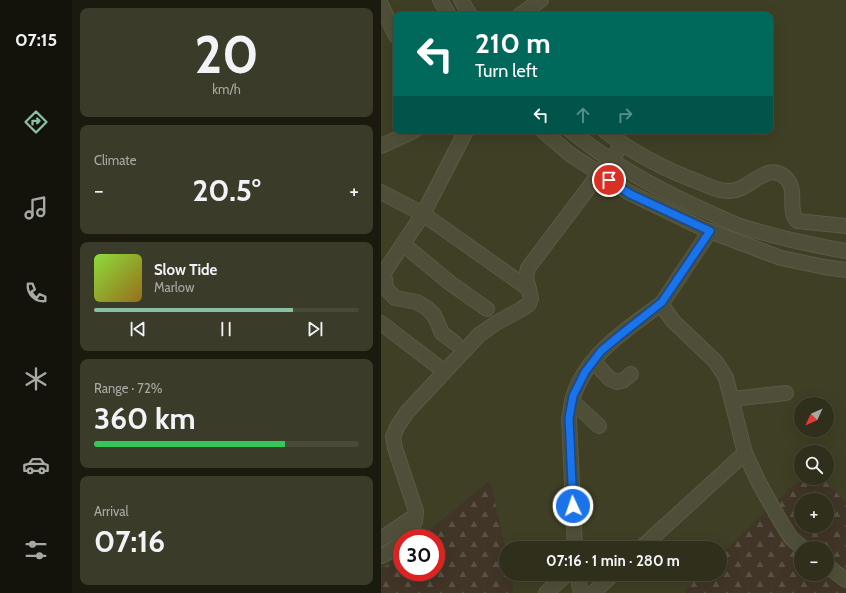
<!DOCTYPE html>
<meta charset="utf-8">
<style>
body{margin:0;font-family:Cabin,sans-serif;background:#3b3b29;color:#f1f3f6;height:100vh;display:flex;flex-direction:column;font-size:15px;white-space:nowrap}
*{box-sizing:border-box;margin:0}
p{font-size:13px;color:#a7a9a3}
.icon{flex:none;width:22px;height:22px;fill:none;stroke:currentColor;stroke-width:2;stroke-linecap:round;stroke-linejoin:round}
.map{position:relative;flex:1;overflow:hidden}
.details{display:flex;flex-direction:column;gap:8px;padding:8px;background:#1a1a0f;width:309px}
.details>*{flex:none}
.top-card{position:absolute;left:12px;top:12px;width:380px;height:122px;border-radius:8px;box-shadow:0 4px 16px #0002,0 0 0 1px #4a4a3b;background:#00695c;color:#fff;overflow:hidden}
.needle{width:26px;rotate:226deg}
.controls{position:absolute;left:413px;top:397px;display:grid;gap:8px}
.controls a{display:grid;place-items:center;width:40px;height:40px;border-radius:50%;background:#2f2f1c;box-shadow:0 4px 16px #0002,0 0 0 1px #4a4a3b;font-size:20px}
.speed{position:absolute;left:12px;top:529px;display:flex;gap:8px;font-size:20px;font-weight:700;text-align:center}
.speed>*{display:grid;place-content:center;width:52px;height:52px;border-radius:50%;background:#2f2f1c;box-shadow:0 4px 16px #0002,0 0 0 1px #4a4a3b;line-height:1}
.speed .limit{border:6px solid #d22;background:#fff;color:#111}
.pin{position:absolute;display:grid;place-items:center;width:34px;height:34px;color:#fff;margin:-17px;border:2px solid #fff;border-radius:50%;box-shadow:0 1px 4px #0007}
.me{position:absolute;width:44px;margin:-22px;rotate:357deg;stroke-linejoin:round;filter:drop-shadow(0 0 3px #0008)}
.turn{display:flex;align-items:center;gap:14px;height:84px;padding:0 16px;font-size:18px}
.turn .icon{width:52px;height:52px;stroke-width:2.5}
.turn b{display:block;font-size:28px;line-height:34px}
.lanes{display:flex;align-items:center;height:38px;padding:0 16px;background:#0003;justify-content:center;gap:20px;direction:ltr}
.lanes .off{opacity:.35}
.big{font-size:30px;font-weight:700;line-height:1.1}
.details .tile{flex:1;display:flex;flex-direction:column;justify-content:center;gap:6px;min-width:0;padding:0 14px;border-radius:8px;background:#3b3b29}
.details .dial{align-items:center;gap:0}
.dial b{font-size:52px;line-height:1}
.song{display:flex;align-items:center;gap:12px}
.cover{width:48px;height:48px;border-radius:6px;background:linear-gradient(135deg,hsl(90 70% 55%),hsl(40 70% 35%))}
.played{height:4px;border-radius:2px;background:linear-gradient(90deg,#8abfa5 75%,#4a4a3b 75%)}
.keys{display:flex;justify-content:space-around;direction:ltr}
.heat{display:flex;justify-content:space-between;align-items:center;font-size:22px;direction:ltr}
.charge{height:6px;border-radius:3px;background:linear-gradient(90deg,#34c759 72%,#4a4a3b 0)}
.trip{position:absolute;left:118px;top:541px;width:228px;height:40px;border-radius:20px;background:#2f2f1c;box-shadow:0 4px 16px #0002,0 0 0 1px #4a4a3b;font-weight:700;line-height:40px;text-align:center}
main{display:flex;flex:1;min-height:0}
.tabs{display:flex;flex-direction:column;width:72px;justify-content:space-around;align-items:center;background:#13130b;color:#a7a9a3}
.tabs .icon{width:28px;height:28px}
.tabs .on{color:#8abfa5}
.tabs b{font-size:18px;color:#f1f3f6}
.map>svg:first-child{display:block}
</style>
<main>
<nav class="tabs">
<b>07:15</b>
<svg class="icon on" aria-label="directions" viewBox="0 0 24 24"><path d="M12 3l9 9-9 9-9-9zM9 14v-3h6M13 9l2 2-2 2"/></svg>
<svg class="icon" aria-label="music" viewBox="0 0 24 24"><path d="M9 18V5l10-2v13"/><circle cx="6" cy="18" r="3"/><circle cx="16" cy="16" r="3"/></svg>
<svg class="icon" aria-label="phone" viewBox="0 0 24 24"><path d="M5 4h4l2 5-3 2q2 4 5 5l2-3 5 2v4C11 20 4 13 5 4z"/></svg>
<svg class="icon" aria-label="climate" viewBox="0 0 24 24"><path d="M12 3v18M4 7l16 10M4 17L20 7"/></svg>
<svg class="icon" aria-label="car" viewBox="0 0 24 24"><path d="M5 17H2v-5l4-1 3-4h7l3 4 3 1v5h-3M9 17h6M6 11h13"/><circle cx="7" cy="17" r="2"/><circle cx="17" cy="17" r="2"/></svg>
<svg class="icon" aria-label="filters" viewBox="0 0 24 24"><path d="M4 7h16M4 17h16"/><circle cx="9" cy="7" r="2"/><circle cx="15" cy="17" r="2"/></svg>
</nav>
<section class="details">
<div class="tile dial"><b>20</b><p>km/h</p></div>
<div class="tile"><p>Climate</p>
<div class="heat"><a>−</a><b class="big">20.5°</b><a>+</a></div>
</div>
<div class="tile">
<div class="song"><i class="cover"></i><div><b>Slow Tide</b><p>Marlow</p></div></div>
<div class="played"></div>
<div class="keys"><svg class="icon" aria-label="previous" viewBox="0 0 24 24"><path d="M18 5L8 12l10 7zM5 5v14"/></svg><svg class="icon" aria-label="pause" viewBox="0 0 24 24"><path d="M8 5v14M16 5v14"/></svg><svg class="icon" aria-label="next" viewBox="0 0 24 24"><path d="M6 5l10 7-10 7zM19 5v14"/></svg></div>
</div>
<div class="tile"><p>Range · 72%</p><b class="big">360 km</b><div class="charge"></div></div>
<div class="tile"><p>Arrival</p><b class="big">07:16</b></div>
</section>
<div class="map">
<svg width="465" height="593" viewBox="0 0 465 593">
<defs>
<pattern id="forest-firs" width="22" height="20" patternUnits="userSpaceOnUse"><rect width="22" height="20" fill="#403527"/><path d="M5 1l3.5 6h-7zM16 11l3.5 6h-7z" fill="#5a5144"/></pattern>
</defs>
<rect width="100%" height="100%" fill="#3f3f25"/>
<g fill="url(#forest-firs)" fill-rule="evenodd">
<path d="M424 478H441L465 503V593H302L320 574H339V555L408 489ZM420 500H446V526H420ZM420 548H446V574H420Z"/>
<path d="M109 480 125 552V574H130L133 593H0V570L21 553V572H55V538H39Z"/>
</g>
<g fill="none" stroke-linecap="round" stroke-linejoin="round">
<defs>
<g id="minor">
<path d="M59 0 68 15"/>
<path d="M80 0 89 15"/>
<path d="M0 5 15 36"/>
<path d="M139 15 160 0"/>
<path d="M162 131 190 155 249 193 323 229 400 258 443 267 465 270"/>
<path d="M190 131C231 164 277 190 325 211 337 216 349 223 362 227 395 237 430 245 465 251"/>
<path d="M224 131C252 153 285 170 318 182 327 186 337 191 347 191 368 193 385 159 405 178 417 189 406 209 416 221L465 226"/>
<path d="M0 146 33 131"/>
<path d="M0 192 42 214 148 289"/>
<path d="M329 231 281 303 282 307 292 321 335 362 345 378 364 453 378 483 400 522 410 538 422 548"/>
<path d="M22 244 69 283 106 309"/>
<path d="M1 276 4 279 5 288 14 298 36 302 46 308 53 315 61 333 74 343"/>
<path d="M0 277 42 214 85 131"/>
<path d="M0 323 55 365"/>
<path d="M212 361 229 379 236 382 243 380 250 374"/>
<path d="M351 399 405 393"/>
<path d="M191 401 218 426"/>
<path d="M24 538 34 522 35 511 14 448 12 437 16 427 26 412 98 335 115 323 139 310 148 304 150 298 145 278 147 268 218 174 242 144"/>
<path d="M0 539 34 516"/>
<path d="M194 548 188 418C190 411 190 403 192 397 206 353 247 329 281 303"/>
<path d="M260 548 364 453"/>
<path d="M0 556 10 551 21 542"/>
<path d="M446 566 465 580"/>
<path d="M196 574 200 593"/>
<path d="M165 593 186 574"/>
<path d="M212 593 232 574"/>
</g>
</defs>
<use href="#minor" stroke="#5b5b45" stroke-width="16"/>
<use href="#minor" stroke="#4f4f39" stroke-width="14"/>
</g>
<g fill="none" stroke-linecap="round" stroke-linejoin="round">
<defs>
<path id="route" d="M192 506 188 418 192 396 204 372 220 351 238 336 281 302 329 231 249 194 228 180"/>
</defs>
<use href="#route" stroke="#114b97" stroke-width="10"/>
<use href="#route" stroke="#1a73e8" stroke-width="7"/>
</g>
</svg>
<div class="controls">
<a><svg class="needle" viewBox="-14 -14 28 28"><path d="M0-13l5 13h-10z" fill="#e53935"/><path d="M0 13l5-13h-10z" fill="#a7a9a3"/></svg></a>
<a><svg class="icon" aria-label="search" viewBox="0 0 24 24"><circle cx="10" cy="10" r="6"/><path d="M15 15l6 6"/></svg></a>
<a>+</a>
<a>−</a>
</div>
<div class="speed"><div class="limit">30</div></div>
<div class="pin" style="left:228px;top:180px;background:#d93025"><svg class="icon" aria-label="arrive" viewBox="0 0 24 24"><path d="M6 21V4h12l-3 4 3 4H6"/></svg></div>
<svg class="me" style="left:192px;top:506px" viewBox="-20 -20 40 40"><circle r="17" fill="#1a73e8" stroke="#fff" stroke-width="3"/><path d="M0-11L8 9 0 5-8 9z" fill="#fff"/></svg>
<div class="trip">07:16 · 1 min · 280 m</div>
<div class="top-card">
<div class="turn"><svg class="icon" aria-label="left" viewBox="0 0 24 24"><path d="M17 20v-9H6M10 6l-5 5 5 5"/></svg><div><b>210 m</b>Turn left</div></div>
<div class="lanes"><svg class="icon" aria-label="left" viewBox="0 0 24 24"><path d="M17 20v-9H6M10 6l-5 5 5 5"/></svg><svg class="icon off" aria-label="ahead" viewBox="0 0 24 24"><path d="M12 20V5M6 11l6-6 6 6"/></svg><svg class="icon off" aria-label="right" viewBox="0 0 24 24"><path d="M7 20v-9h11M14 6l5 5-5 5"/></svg></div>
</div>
</div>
</main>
